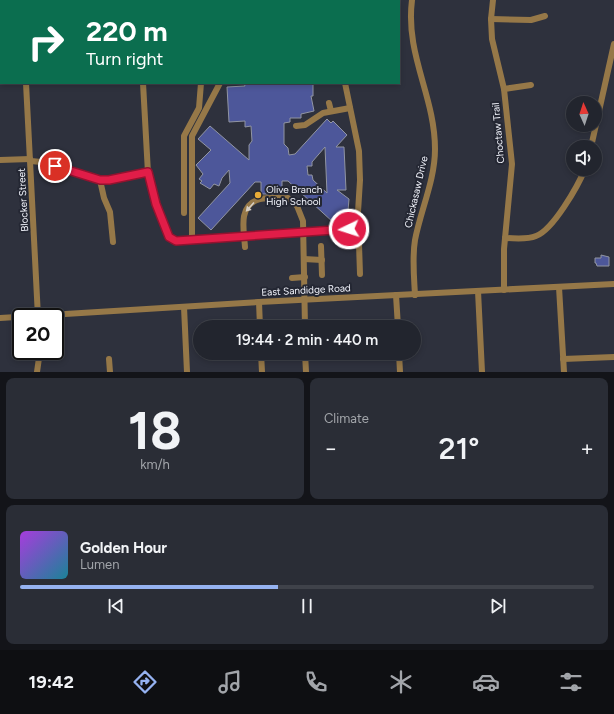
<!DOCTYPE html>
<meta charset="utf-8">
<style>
body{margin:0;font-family:Figtree,sans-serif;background:#2a2d36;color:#f1f3f6;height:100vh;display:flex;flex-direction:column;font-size:15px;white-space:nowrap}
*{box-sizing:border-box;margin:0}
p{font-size:13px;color:#a2a5aa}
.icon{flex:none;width:22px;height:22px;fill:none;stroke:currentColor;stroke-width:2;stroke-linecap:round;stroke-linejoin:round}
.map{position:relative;height:372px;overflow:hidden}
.side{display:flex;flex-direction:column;gap:6px;padding:6px;background:#131419;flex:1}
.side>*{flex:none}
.banner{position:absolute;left:0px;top:0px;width:400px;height:84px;box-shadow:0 2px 6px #0003,0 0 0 1px #3f424a;background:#0b6e4f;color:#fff;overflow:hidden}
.needle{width:26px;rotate:357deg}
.fabs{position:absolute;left:566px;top:96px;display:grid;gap:8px}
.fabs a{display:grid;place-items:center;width:36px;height:36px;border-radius:50%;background:#22252e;box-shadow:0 2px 6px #0003,0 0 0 1px #3f424a;font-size:20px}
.speed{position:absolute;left:12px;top:308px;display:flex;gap:8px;font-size:20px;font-weight:700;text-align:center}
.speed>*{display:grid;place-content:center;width:52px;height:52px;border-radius:50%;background:#22252e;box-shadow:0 2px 6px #0003,0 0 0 1px #3f424a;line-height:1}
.speed .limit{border:2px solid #111;border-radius:6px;background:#fff;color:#111}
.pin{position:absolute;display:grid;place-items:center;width:34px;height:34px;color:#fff;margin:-17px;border:2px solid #fff;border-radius:50%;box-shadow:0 1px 4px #0007}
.me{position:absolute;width:44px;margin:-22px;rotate:266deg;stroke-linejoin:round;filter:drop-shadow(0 0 3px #0008)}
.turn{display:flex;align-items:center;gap:14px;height:84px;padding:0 20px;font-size:18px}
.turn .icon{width:52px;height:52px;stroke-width:2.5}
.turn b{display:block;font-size:28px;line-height:34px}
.big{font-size:30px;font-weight:600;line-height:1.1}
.side .widget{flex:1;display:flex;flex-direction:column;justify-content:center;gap:6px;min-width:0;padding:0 14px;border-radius:8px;background:#2a2d36}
.side .dial{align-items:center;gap:0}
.dial b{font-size:52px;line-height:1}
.song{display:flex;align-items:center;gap:12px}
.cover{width:48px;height:48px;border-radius:6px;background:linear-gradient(135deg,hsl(280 70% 55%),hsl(190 70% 35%))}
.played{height:4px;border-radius:2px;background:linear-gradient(90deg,#95b2f1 45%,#3f424a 45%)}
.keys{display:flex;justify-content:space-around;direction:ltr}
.heat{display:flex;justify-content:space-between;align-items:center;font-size:22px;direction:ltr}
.side .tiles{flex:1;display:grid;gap:6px;grid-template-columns:1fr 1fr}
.widget:last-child{grid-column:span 2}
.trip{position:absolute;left:193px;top:320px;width:228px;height:40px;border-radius:20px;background:#22252e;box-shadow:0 2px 6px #0003,0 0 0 1px #3f424a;font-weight:600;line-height:40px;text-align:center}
.dock{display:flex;height:64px;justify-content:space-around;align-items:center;background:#0e0f12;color:#a2a5aa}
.dock .icon{width:28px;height:28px}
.dock .current{color:#95b2f1}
.dock b{font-size:18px;color:#f1f3f6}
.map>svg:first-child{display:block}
</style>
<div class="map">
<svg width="614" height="372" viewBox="0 0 614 372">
<rect width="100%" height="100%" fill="#2e313d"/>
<g fill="#4d579a" stroke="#9195a3" fill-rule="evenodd">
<path d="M244 83H313V96H311L314 111 301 114V118H290V122L284 123V144L288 148 289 155 295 154 327 119 331 123 333 121 347 135 336 147H344L346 190H337L349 199 348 211 340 220 339 218 334 223 288 181H282V194H261V182H255L211 230 198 218 230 183 229 170 222 178 219 186 214 184 210 189 200 183 202 181 199 179 203 174 196 165 211 150 198 139 210 126 249 160V145L252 141 251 126 245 127V121L229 122 227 87 245 86ZM325 147 327 193 313 180 312 175H308L307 166H312V162Z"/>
<path d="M601 255 609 257V266H597L596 263H595V258H601Z"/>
</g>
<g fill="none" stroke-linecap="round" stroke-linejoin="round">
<g stroke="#967848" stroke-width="6">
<path d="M22 0V1"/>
<path d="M85 0 89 1"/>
<path d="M412 0C405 55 435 96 435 149 435 180 421 209 415 240 412 258 414 276 415 295"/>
<path d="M493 0 491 19 492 39 504 89 512 164 504 249V290"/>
<path d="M97 1 99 0"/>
<path d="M347 1 348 0"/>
<path d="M491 19 531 20 545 16"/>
<path d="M0 33H1"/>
<path d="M26 83 38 317"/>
<path d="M143 83 148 173"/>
<path d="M504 89 531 85"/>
<path d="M329 103 331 111"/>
<path d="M296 126 305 125 323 113 350 108"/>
<path d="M591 147 614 44"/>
<path d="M0 160 30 159"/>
<path d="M31 161 41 162 100 180H109L148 173 156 203 169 237 176 241 349 229 358 212 360 180 359 151 345 83"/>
<path d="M100 180 104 198 110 212 113 242"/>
<path d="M184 213V136L199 108 201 83"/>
<path d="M505 238C515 238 526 240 536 236 553 230 578 186 585 169"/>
<path d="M192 240V136L220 83"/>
<path d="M359 244 360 274"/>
<path d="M321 246 322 275"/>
<path d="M245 247C244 231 238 207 257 200 266 196 280 199 288 198L297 206 303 221 305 327"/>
<path d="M304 259 322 260"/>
<path d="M292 278 305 277"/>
<path d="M559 287 564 372"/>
<path d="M478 291 482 372"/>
<path d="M396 295 398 327"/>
<path d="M259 302 260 327"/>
<path d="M184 307 187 372"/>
<path d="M0 318 259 302 614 284"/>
<path d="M261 353 262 372"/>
<path d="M305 353 306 372"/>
<path d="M399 353 400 372"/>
<path d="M109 359 110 372"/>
<path d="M563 359 614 357"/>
<path d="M37 372 40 351"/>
</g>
</g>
<defs><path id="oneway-solid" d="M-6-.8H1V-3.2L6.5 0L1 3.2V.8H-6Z"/></defs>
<use fill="#d6cfc6" href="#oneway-solid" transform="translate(250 207) rotate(132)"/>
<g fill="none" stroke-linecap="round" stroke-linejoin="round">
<defs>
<path id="route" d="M55 166 100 180H109L148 172 156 204 169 237 176 241 349 229"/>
</defs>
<use href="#route" stroke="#92132f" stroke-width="10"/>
<use href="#route" stroke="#e11d48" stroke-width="7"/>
</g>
<circle fill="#e8ab37" stroke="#242733" stroke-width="1.5" cx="258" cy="195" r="4"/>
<g text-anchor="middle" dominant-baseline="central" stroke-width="4" stroke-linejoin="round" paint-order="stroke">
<g font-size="10" fill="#f2f4fc" stroke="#242733">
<text transform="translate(498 133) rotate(-95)">Choctaw Trail</text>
<text transform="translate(416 192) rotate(-77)">Chickasaw Drive</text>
<text transform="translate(23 200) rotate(-93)">Blocker Street</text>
<text transform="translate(306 290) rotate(-3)">East Sandidge Road</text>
</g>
<g font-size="10" fill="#f2f4fc" stroke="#242733" text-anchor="start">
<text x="266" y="189">Olive Branch<tspan x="266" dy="12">High School</tspan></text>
</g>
</g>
</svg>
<div class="fabs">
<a><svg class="needle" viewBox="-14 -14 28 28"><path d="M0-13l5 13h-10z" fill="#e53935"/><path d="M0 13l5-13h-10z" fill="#a2a5aa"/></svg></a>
<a><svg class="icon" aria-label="sound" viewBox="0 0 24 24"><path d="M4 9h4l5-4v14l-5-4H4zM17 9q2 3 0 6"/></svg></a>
</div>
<div class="speed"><div class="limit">20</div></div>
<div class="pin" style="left:55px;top:166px;background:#d93025"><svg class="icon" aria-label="arrive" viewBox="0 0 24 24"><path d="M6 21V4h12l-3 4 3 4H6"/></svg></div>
<svg class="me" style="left:349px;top:229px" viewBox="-20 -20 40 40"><circle r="17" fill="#e11d48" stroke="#fff" stroke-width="3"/><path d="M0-11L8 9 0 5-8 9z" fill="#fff"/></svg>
<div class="trip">19:44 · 2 min · 440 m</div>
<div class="banner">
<div class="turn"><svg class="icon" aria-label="right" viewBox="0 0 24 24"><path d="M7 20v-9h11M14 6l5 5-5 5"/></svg><div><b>220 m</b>Turn right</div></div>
</div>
</div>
<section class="side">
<div class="tiles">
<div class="widget dial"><b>18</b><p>km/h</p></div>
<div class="widget"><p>Climate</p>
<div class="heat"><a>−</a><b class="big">21°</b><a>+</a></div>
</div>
<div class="widget">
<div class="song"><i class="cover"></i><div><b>Golden Hour</b><p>Lumen</p></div></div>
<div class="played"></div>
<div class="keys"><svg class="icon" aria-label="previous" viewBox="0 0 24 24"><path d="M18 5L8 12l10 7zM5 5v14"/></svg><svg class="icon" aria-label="pause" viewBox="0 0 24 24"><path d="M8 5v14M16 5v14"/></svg><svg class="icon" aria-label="next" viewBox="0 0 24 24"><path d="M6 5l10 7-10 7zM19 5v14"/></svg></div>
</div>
</div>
</section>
<nav class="dock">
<b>19:42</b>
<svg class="icon current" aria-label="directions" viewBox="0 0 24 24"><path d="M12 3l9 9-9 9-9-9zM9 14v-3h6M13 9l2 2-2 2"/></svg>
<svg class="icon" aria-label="music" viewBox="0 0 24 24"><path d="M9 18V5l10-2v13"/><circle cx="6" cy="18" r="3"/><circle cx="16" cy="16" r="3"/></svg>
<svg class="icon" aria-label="phone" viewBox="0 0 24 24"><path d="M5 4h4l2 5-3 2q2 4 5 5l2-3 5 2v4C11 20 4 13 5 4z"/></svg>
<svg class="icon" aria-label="climate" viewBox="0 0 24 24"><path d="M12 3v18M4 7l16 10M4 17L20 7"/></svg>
<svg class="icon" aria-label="car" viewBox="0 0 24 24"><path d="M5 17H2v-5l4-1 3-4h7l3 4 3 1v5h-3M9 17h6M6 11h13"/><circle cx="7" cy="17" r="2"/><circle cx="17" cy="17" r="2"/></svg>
<svg class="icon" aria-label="filters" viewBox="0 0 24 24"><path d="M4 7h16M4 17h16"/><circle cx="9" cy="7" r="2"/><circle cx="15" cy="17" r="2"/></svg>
</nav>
